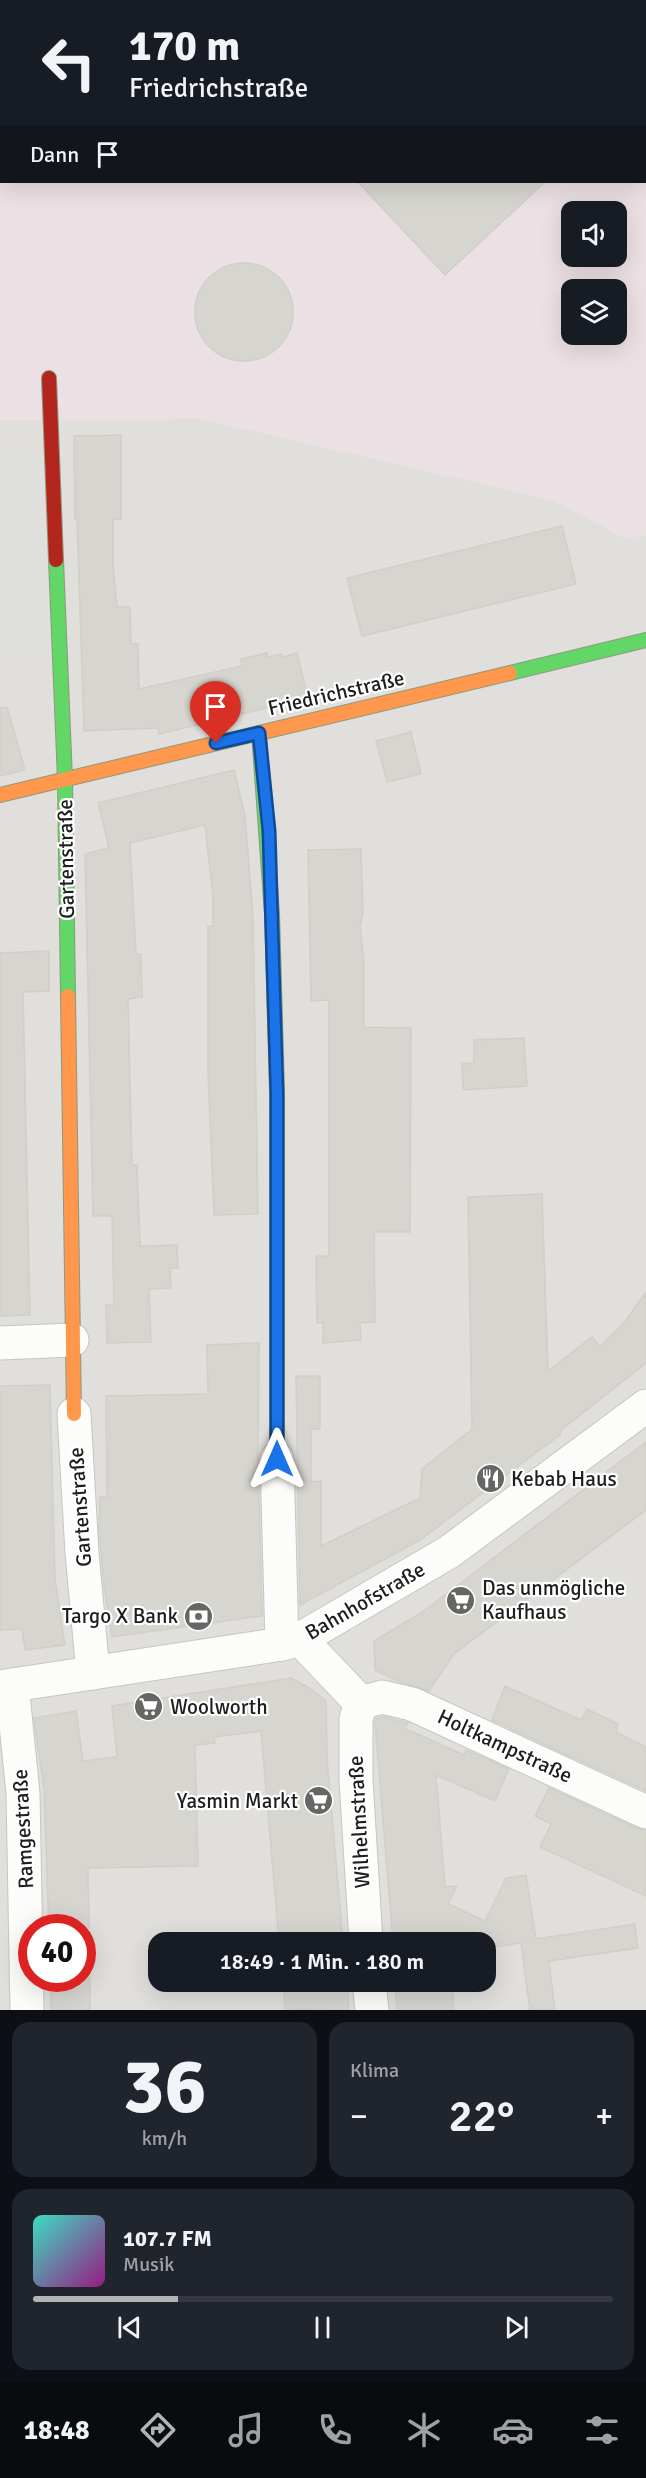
<!DOCTYPE html>
<html lang="de">
<meta charset="utf-8">
<style>
body{margin:0;font-family:Signika,sans-serif;background:#20242c;color:#f1f3f6;height:100vh;display:flex;flex-direction:column;font-size:22px;white-space:nowrap}
*{box-sizing:border-box;margin:0}
p{font-size:20px;color:#9ea1a6}
.icon{flex:none;width:33px;height:33px;fill:none;stroke:currentColor;stroke-width:2;stroke-linecap:round;stroke-linejoin:round}
.map{position:relative;height:2010px;overflow:hidden}
.drawer{display:flex;flex-direction:column;gap:12px;padding:12px;background:#0d0f14;flex:1}
.drawer>*{flex:none}
.guide{position:absolute;left:0px;top:0px;width:646px;height:183px;box-shadow:0 6px 24px #0002;background:#171b24;color:#f1f3f6;overflow:hidden}
.tools{position:absolute;left:561px;top:201px;display:grid;gap:12px}
.tools a{display:grid;place-items:center;width:66px;height:66px;border-radius:12px;background:#171b24;box-shadow:0 6px 24px #0002;font-size:30px}
.speed{position:absolute;left:18px;top:1914px;display:flex;gap:12px;font-size:30px;font-weight:700;text-align:center}
.speed>*{display:grid;place-content:center;width:78px;height:78px;border-radius:50%;background:#171b24;box-shadow:0 6px 24px #0002;line-height:1}
.speed .limit{border:9px solid #d22;background:#fff;color:#111}
.pin{position:absolute;display:grid;place-items:center;width:51px;height:51px;color:#fff;margin:-62px -26px;border-radius:50% 50% 50% 0;rotate:-45deg;box-shadow:0 0 6px #0007}
.pin .icon{rotate:45deg}
.me{position:absolute;width:66px;margin:-33px;rotate:0deg;stroke-linejoin:round;filter:drop-shadow(0 0 4px #0008)}
.turn{display:flex;align-items:center;gap:21px;height:126px;padding:0 30px;font-size:27px}
.turn .icon{width:78px;height:78px;stroke-width:2.5}
.turn b{display:block;font-size:42px;line-height:51px}
.then{display:flex;align-items:center;height:57px;padding:0 30px;background:#0003;gap:12px;font-size:22px}
.big{font-size:45px;font-weight:600;line-height:1.1}
.drawer .tile{flex:1;display:flex;flex-direction:column;justify-content:center;gap:9px;min-width:0;padding:0 21px;border-radius:18px;background:#20242c}
.drawer .dial{align-items:center;gap:0}
.dial b{font-size:78px;line-height:1}
.song{display:flex;align-items:center;gap:18px}
.cover{width:72px;height:72px;border-radius:9px;background:linear-gradient(135deg,hsl(170 70% 55%),hsl(310 70% 35%))}
.played{height:6px;border-radius:3px;background:linear-gradient(90deg,#b2b4b4 25%,#363941 25%)}
.keys{display:flex;justify-content:space-around;direction:ltr}
.heat{display:flex;justify-content:space-between;align-items:center;font-size:33px;direction:ltr}
.drawer .tiles{flex:1;display:grid;gap:12px;grid-template-columns:1fr 1fr}
.tile:last-child{grid-column:span 2}
.trip{position:absolute;left:148px;top:1932px;width:348px;height:60px;border-radius:18px;background:#171b24;box-shadow:0 6px 24px #0002;font-weight:600;line-height:60px;text-align:center}
.menu{display:flex;height:96px;justify-content:space-around;align-items:center;background:#090b0e;color:#9ea1a6}
.menu .icon{width:42px;height:42px}
.menu .current{color:#b2b4b4}
.menu b{font-size:27px;color:#f1f3f6}
.map>svg:first-child{display:block}
</style>
<div class="map">
<svg width="646" height="2010" viewBox="0 0 646 2010">
<rect width="100%" height="100%" fill="#edede7"/>
<path fill="#e0dfdc" fill-rule="evenodd" d="M73 419H202L553 500 625 538 646 535V2010H0V420ZM32 1928H82V1978H32ZM159 1942H486V1982H159Z"/>
<path fill="#ebe0e3" fill-rule="evenodd" d="M0 0H646V535L625 538 553 500 202 419 0 420ZM2 2H645V182H2ZM572 212H616V256H572ZM572 290H616V334H572Z"/>
<path fill="#dfdfdd" d="M37 456 38 646 0 647V458Z"/>
<g fill="#d6d5cf" stroke="#d0cfc8" stroke-width="1.5">
<path d="M358 182H545L445 275Z"/>
<circle cx="244" cy="312" r="49"/>
<path d="M121 435V519H113V564L117 607H130L131 644H138L139 689 242 666 241 659 267 653 268 657 282 654 283 657 297 653 308 698 159 734 158 728 84 731 77 519H75L74 436Z"/>
<path d="M562 526 576 584 362 636 347 578Z"/>
<path d="M7 707 25 770 0 776V708Z"/>
<path d="M411 732 421 774 387 782 376 741Z"/>
<path d="M234 770 245 816 253 915 258 1214 214 1215 208 1073V926H213V895L205 825 130 843 136 954H141L142 997 128 999 132 1165H137L140 1246 177 1245 178 1268H170L171 1288 149 1289 151 1342 107 1343 106 1305H114L112 1216H93L85 854 109 848 98 803Z"/>
<path d="M361 849 363 912 360 926 364 962V1027L411 1028 410 1232H374L375 1322 360 1323 361 1340 323 1343V1323H317L316 1256H329V1000L311 1001 308 850Z"/>
<path d="M49 951V991L23 992 30 1315 0 1316V953Z"/>
<path d="M524 1038 527 1086 463 1090 462 1064 474 1063V1040Z"/>
<path d="M542 1194 548 1371 592 1337 600 1347 623 1324 646 1292V1363L560 1431 561 1434 420 1540 300 1605 296 1376H320V1429H311V1482L321 1481V1546L420 1498 422 1469 472 1429 468 1197Z"/>
<path d="M259 1343 258 1460 262 1616 112 1637 104 1585 99 1528 100 1497H107L106 1396 208 1394 207 1345Z"/>
<path d="M50 1385 55 1579 65 1645 25 1650 22 1629 0 1630V1386Z"/>
<path d="M646 1442V1510L454 1654 429 1691 400 1682 375 1670 374 1641 424 1611Z"/>
<path d="M291 1678 311 1689 326 1701 327 1758 343 1942H279L261 1731 214 1737 215 1743 195 1745 198 1866 88 1868 89 1928H49L44 1790 34 1718 76 1711 83 1761 117 1757 112 1706Z"/>
<path d="M505 1686 581 1720 587 1709 618 1724 616 1732 646 1747V1791L492 1720Z"/>
<path d="M384 1717 408 1723 404 1728 464 1755 466 1750 509 1769 495 1801 436 1775 445 1887 457 1886 448 1904 485 1921 506 1878 526 1875 536 1939 635 1924 638 1948 549 1961 555 2010H530L521 1943 486 1948V1942H393L375 1722 376 1719Z"/>
<path d="M549 1788 638 1829 646 1830V1896L540 1847 551 1824 535 1816Z"/>
<path d="M50 1978H90V2010H51Z"/>
<path d="M283 1982H347L349 2010 285 2009Z"/>
<path d="M395 1982H452L454 2010H397Z"/>
</g>
<g fill="none" stroke-linecap="round" stroke-linejoin="round">
<defs>
<g id="street">
<path d="M0 1343 72 1340"/>
<path d="M74 1414 82 1553 93 1673"/>
<path d="M277 1459 282 1644"/>
<path d="M300 1639 361 1703"/>
<path d="M12 1685 23 1793 27 2010"/>
<path d="M0 1687 282 1644 300 1639 449 1552 646 1406"/>
<path d="M361 1703 382 1697 412 1704 646 1812"/>
<path d="M361 1703 356 1719V1780L366 1942"/>
<path d="M369 1982 372 2010"/>
</g>
<g id="fast">
<path d="M56 560 65 780 68 996"/>
<path d="M510 673 646 640"/>
<path d="M259 733 272 914 277 1091"/>
</g>
<g id="slow">
<path d="M0 795 510 673"/>
<path d="M68 996 74 1414"/>
<path d="M277 1091V1459"/>
</g>
<path id="jam" d="M49 378 56 560"/>
</defs>
<use href="#street" stroke="#c5c5c3" stroke-width="35"/>
<use href="#fast" stroke="#8f987e" stroke-width="16"/>
<use href="#slow" stroke="#8f987e" stroke-width="16"/>
<use href="#jam" stroke="#8f987e" stroke-width="16"/>
<use href="#street" stroke="#fcfcfb" stroke-width="33"/>
<use href="#fast" stroke="#63d668" stroke-width="14"/>
<use href="#slow" stroke="#ff974d" stroke-width="14"/>
<use href="#jam" stroke="#b3261e" stroke-width="14"/>
</g>
<g fill="none" stroke-linecap="round" stroke-linejoin="round">
<defs>
<path id="route" d="M216 743 259 733 269 831 277 1095V1459"/>
</defs>
<use href="#route" stroke="#114b97" stroke-width="15"/>
<use href="#route" stroke="#1a73e8" stroke-width="10"/>
</g>
<defs>
<symbol id="restaurant-disc" viewBox="-11 -11 22 22"><circle r="9.5" fill="#666664" stroke="#fff"/><path d="M-5-6h1v4h1v-4h1v4h1v-4h1v5L-1.5 .5V6h-2V.5L-5-1ZM5-6V6H3V1.5H1.5Q1.5-4 5-6Z" fill="#fff"/></symbol>
<symbol id="supermarket-disc" viewBox="-11 -11 22 22"><circle r="9.5" fill="#666664" stroke="#fff"/><path d="M-6-5.5h2.5l.6 2H6L4.5 2H-2.5L-4.4-4H-6ZM-1.5 3.2a1.3 1.3 0 1 0 .1 0ZM3 3.2a1.3 1.3 0 1 0 .1 0Z" fill="#fff"/></symbol>
<symbol id="bank-disc" viewBox="-11 -11 22 22"><circle r="9.5" fill="#666664" stroke="#fff"/><path d="M-6-4H6V4H-6ZM0-2.3a2.3 2.3 0 1 0 0 4.6a2.3 2.3 0 1 0 0-4.6Z" fill="#fff"/></symbol>
</defs>
<g fill-rule="evenodd">
<use href="#restaurant-disc" x="474" y="1462" width="33" height="33"/>
<use href="#supermarket-disc" x="444" y="1584" width="33" height="33"/>
<use href="#bank-disc" x="182" y="1600" width="33" height="33"/>
<use href="#supermarket-disc" x="132" y="1690" width="33" height="33"/>
<use href="#supermarket-disc" x="302" y="1784" width="33" height="33"/>
</g>
<g text-anchor="middle" dominant-baseline="central" stroke-width="4.5" stroke-linejoin="round" paint-order="stroke">
<g font-size="21" fill="#1e1e1e" stroke="#fff">
<text transform="translate(336 693) rotate(-13)">Friedrichstraße</text>
<text transform="translate(66 859) rotate(-91)">Gartenstraße</text>
<text transform="translate(80 1507) rotate(-94)">Gartenstraße</text>
<text transform="translate(365 1601) rotate(-30)">Bahnhofstraße</text>
<text transform="translate(505 1746) rotate(25)">Holtkampstraße</text>
<text transform="translate(359 1822) rotate(-93)">Wilhelmstraße</text>
<text transform="translate(23 1829) rotate(-93)">Ramgestraße</text>
</g>
<g font-size="21" fill="#1e1e1e" stroke="#fff" text-anchor="start">
<text x="511" y="1479">Kebab Haus</text>
<text x="482" y="1588">Das unmögliche<tspan x="482" dy="24">Kaufhaus</tspan></text>
<text x="178" y="1616" text-anchor="end">Targo X Bank</text>
<text x="170" y="1707">Woolworth</text>
<text x="298" y="1801" text-anchor="end">Yasmin Markt</text>
</g>
</g>
</svg>
<div class="tools">
<a><svg class="icon" aria-label="sound" viewBox="0 0 24 24"><path d="M4 9h4l5-4v14l-5-4H4zM17 9q2 3 0 6"/></svg></a>
<a><svg class="icon" aria-label="layers" viewBox="0 0 24 24"><path d="M12 4l9 5-9 5-9-5zM3 14l9 5 9-5"/></svg></a>
</div>
<div class="speed"><div class="limit">40</div></div>
<div class="pin" style="left:216px;top:743px;background:#d93025"><svg class="icon" aria-label="arrive" viewBox="0 0 24 24"><path d="M6 21V4h12l-3 4 3 4H6"/></svg></div>
<svg class="me" style="left:277px;top:1459px" viewBox="-20 -20 40 40"><path d="M0-17L14 15 0 8-14 15z" fill="#1a73e8" stroke="#fff" stroke-width="4"/></svg>
<div class="trip">18:49 · 1 Min. · 180 m</div>
<div class="guide">
<div class="turn"><svg class="icon" aria-label="left" viewBox="0 0 24 24"><path d="M17 20v-9H6M10 6l-5 5 5 5"/></svg><div><b>170 m</b>Friedrichstraße</div></div>
<div class="then">Dann<svg class="icon" aria-label="arrive" viewBox="0 0 24 24"><path d="M6 21V4h12l-3 4 3 4H6"/></svg></div>
</div>
</div>
<section class="drawer">
<div class="tiles">
<div class="tile dial"><b>36</b><p>km/h</p></div>
<div class="tile"><p>Klima</p>
<div class="heat"><a>−</a><b class="big">22°</b><a>+</a></div>
</div>
<div class="tile">
<div class="song"><i class="cover"></i><div><b>107.7 FM</b><p>Musik</p></div></div>
<div class="played"></div>
<div class="keys"><svg class="icon" aria-label="previous" viewBox="0 0 24 24"><path d="M18 5L8 12l10 7zM5 5v14"/></svg><svg class="icon" aria-label="pause" viewBox="0 0 24 24"><path d="M8 5v14M16 5v14"/></svg><svg class="icon" aria-label="next" viewBox="0 0 24 24"><path d="M6 5l10 7-10 7zM19 5v14"/></svg></div>
</div>
</div>
</section>
<nav class="menu">
<b>18:48</b>
<svg class="icon current" aria-label="directions" viewBox="0 0 24 24"><path d="M12 3l9 9-9 9-9-9zM9 14v-3h6M13 9l2 2-2 2"/></svg>
<svg class="icon" aria-label="music" viewBox="0 0 24 24"><path d="M9 18V5l10-2v13"/><circle cx="6" cy="18" r="3"/><circle cx="16" cy="16" r="3"/></svg>
<svg class="icon" aria-label="phone" viewBox="0 0 24 24"><path d="M5 4h4l2 5-3 2q2 4 5 5l2-3 5 2v4C11 20 4 13 5 4z"/></svg>
<svg class="icon" aria-label="climate" viewBox="0 0 24 24"><path d="M12 3v18M4 7l16 10M4 17L20 7"/></svg>
<svg class="icon" aria-label="car" viewBox="0 0 24 24"><path d="M5 17H2v-5l4-1 3-4h7l3 4 3 1v5h-3M9 17h6M6 11h13"/><circle cx="7" cy="17" r="2"/><circle cx="17" cy="17" r="2"/></svg>
<svg class="icon" aria-label="filters" viewBox="0 0 24 24"><path d="M4 7h16M4 17h16"/><circle cx="9" cy="7" r="2"/><circle cx="15" cy="17" r="2"/></svg>
</nav>
